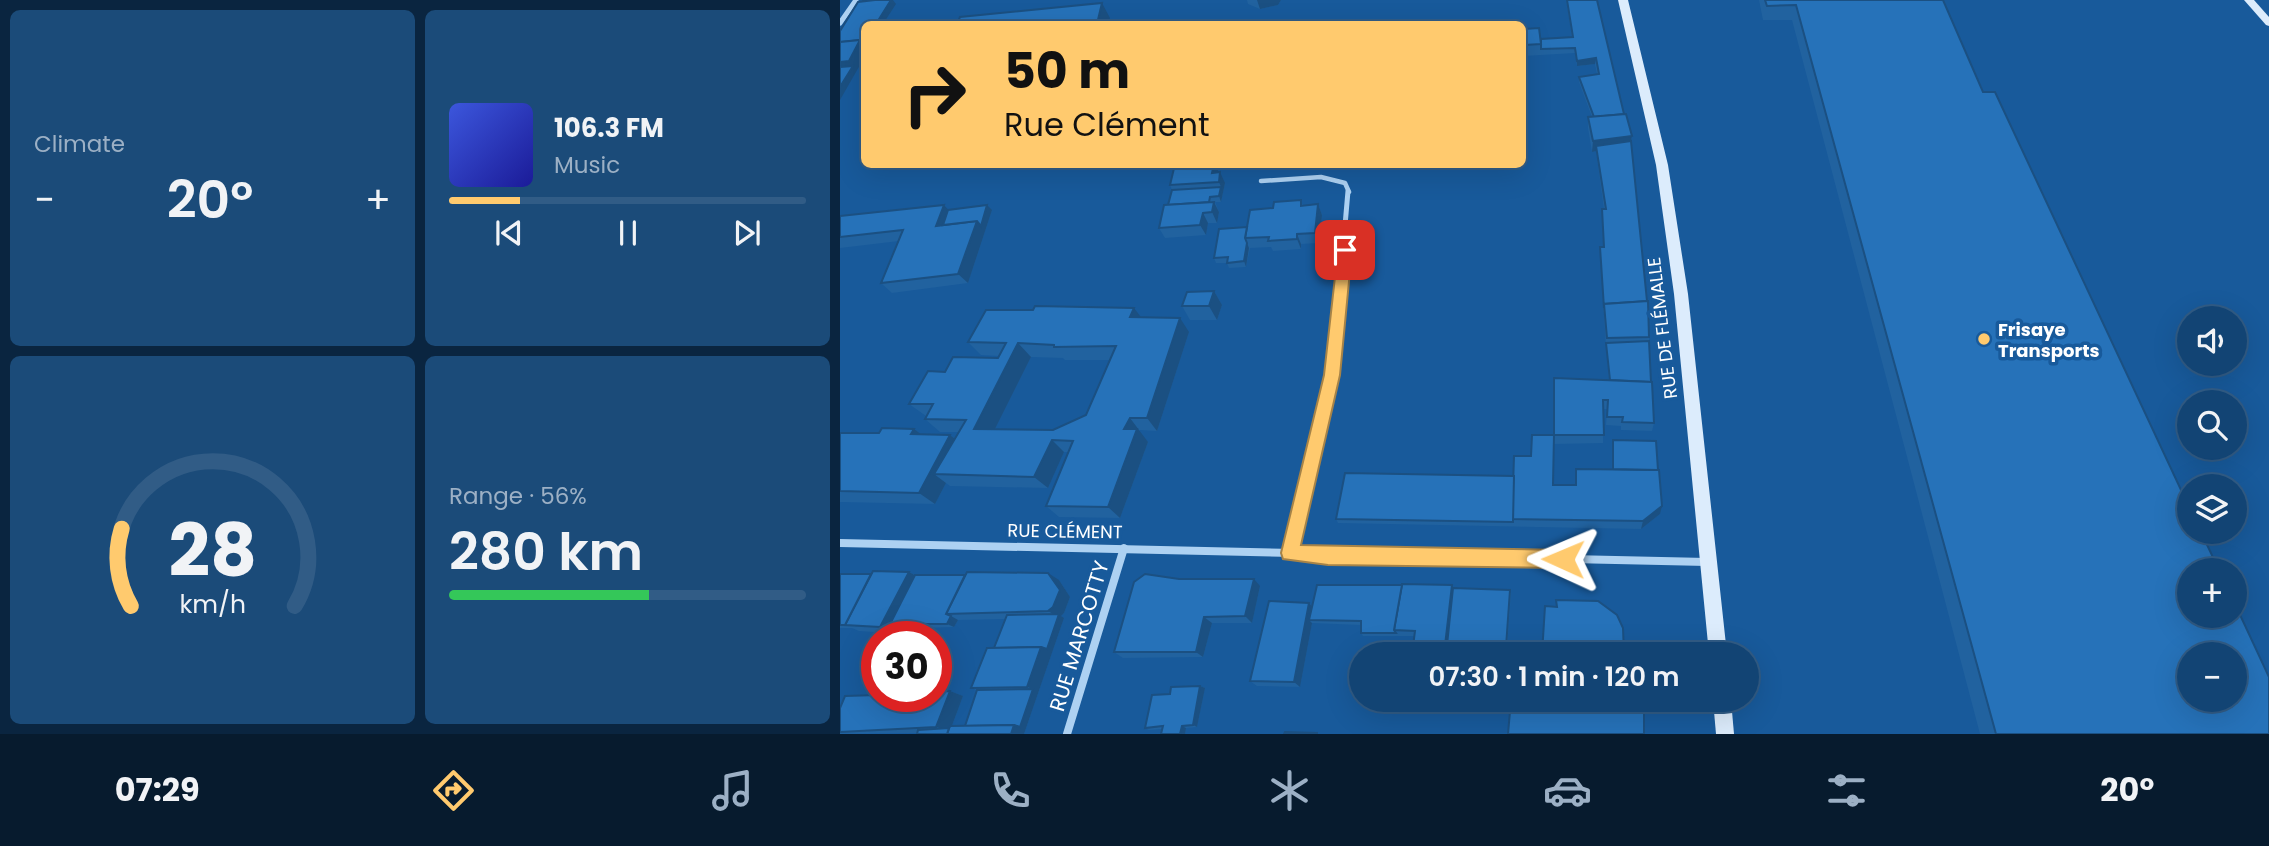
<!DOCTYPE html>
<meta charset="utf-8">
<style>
body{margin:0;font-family:Poppins,sans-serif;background:#1b4b79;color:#f1f3f6;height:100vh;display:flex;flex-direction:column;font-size:26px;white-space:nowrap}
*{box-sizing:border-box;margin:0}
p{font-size:23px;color:#9cb0c5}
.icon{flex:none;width:38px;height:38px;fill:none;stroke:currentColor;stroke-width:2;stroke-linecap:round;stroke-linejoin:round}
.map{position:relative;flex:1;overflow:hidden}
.sheet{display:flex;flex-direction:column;gap:10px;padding:10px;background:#0a2540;width:840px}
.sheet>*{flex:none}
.guide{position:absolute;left:21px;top:21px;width:665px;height:147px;border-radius:10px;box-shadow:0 7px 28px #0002,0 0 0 2px #315c86;background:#ffca6e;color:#111;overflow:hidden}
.buttons{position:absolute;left:1337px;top:306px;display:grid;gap:14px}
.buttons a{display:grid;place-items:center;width:70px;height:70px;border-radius:50%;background:#124474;box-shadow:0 7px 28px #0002,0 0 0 2px #315c86;font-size:35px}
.speed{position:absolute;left:21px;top:621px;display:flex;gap:14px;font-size:35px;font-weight:700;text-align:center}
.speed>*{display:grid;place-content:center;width:91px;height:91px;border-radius:50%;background:#124474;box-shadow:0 7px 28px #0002,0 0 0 2px #315c86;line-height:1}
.speed .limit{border:10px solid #d22;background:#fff;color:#111}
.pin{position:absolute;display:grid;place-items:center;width:60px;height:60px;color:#fff;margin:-30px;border-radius:14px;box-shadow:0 4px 10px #0006}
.me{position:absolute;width:77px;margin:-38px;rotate:271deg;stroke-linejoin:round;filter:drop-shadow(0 0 5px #0008)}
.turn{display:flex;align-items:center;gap:24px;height:147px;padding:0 28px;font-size:32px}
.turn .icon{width:91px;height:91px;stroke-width:2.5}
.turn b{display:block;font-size:49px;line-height:60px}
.big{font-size:52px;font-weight:600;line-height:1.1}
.sheet .tile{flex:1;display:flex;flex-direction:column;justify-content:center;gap:10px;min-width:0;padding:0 24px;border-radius:10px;background:#1b4b79}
.sheet .dial{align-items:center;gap:0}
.dial svg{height:182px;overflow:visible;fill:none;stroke:#315c86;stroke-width:7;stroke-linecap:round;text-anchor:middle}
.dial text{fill:#f1f3f6;stroke:none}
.song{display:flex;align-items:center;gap:21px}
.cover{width:84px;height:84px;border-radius:10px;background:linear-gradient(135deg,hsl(230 70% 55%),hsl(240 70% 35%))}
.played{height:7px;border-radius:4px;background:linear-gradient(90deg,#ffca6e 20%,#315c86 20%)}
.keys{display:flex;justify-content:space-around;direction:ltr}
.heat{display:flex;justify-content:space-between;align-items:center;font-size:38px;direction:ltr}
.charge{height:10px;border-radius:5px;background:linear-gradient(90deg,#34c759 56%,#315c86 0)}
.sheet .tiles{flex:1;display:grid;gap:10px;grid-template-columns:repeat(2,1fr)}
.trip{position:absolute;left:509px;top:642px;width:410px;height:70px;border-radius:35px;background:#124474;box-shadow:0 7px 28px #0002,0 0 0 2px #315c86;font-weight:600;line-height:70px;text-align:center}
.tab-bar{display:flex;height:112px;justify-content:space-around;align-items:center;background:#071b2e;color:#9cb0c5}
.tab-bar .icon{width:49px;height:49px}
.tab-bar .current{color:#ffca6e}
.tab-bar b{font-size:32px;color:#f1f3f6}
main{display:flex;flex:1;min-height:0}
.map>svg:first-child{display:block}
</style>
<main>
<section class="sheet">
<div class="tiles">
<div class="tile"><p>Climate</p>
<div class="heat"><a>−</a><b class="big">20°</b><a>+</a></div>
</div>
<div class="tile">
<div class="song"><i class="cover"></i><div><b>106.3 FM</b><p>Music</p></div></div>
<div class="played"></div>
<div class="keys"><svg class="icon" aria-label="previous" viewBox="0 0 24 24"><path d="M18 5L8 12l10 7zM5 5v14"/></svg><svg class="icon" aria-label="pause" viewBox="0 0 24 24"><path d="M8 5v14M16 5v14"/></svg><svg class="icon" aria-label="next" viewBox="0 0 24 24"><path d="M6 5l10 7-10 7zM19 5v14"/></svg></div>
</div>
<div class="tile dial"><svg viewBox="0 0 100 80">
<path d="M14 69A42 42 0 1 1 86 69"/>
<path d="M14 69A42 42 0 0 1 10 35" stroke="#ffca6e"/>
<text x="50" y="56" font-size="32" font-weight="700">28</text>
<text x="50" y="72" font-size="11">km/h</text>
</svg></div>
<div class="tile"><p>Range · 56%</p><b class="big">280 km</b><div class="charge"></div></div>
</div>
</section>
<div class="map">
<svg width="1429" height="734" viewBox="0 0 1429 734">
<rect width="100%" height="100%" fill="#185a9b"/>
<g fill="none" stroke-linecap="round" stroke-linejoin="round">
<path stroke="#add1f2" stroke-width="4.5" d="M421 181 481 177 505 183 509 192"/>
<path stroke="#add1f2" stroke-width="5" d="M478 433 492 375 508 191"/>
<path stroke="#add1f2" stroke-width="6" d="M450 553 479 431"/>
<path stroke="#add1f2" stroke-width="5" d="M0 23 16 0"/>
<g stroke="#add1f2" stroke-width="8">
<path d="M0 543 867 562"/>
<path d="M227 734 284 548"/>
</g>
<g fill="#dcecfc" fill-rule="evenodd">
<path d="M778 0H788L828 165 848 294 887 654H869L834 294 816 165Z"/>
<path d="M1404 0H1414L1429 17V26L1426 25Z"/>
<path d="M873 700H891L894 734H876Z"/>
</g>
</g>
<g fill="#21629f" fill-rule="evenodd">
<path d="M407 0H441L438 5 420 9 408 4Z"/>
<path d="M726 0H757L784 114 792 136 791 141 809 337V341L814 423 812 431 781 430V426L766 425 767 409H763V443L714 444 713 485H736V469H773V440L820 514 801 529 498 523 496 519 674 476 691 456 769 380 766 347 760 252V247H763L762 209H764L756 151 752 152 748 128V117H752L739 82V77L757 74 755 64 737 66 735 53 682 56V29L701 39 732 37Z"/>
<path d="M919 0H1103L1429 734H1140L952 20H923Z"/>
<path d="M375 164 385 183 381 202H375L379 212 377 223H368L366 235 325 238 319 228 328 205 332 190 330 185Z"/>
<path d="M461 200 463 206 478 204 482 215 479 243 461 244V249L433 251 431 247 410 248 406 267 389 268 387 263H376L374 258 407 227 433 208Z"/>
<path d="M104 205 108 210H152L128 283 52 293 41 283 59 241 0 248V216Z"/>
<path d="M374 291 382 305 377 320H350L342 306Z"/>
<path d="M301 317 349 332 317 431 300 430 299 432 308 442 280 518 219 517 206 506 229 452H224L208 488 110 486 106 483 95 504 0 502V433L110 435 115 439 119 432H100L85 419 86 416 69 404 105 372 158 358 159 356 141 355 128 342ZM191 357 223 358 225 360H270L246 415 213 430 155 429Z"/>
<path d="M69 572 75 575 219 580 230 597 224 613 221 616 224 618 184 734H77V733L0 734V708L110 691 123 696 112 726 125 725 137 690 131 688 154 648 165 619 118 620 114 627 81 628 77 635 19 631 12 628H0V574H31Z"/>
<path d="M339 579 420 586 412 623H372L363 657 283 658 274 652Z"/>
<path d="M612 585 613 588 671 593 667 650 608 648V647L607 654 574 636H523L521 633V625L472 623 460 687 417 686 410 681 469 603 472 606Z"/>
<path d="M360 686 365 688 357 727 346 728 345 734H321L322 729 309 730 305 728 330 694Z"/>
</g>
<g fill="#1b5082">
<path d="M22 0H55H53L56 4 43 24H36Z"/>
<path d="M417 0H441L438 5 420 9Z"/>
<path d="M262 3 270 18 268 24H257Z"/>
<path d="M20 40 24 44V58L0 100V62Z"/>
<path d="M756 58 755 64 737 66V61Z"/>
<path d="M682 79H686V89L682 90Z"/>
<path d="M792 136 790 146H756V151L752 152 753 141Z"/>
<path d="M374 164H375L379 172 376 183 372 173Z"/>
<path d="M380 172 385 183 381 202 379 196 381 187 379 182Z"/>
<path d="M374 202 379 212 377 223 372 212Z"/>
<path d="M478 204 482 215 479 243 475 233Z"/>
<path d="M104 205 113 215 108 230 96 226Z"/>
<path d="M147 205 152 210 128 283 118 274 137 221Z"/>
<path d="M363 213 368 223 366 235 360 225Z"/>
<path d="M457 234 461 244V249L457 239Z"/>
<path d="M407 243 409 248 406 267 404 261Z"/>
<path d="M374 291 382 305 377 320 369 306Z"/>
<path d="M294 308 304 321 290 317Z"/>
<path d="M340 318 349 332 317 431 307 418Z"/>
<path d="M178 343 191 357 149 441 134 429Z"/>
<path d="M290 418 308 442 280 518 268 507 284 429Z"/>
<path d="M74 429 90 441 71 434Z"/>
<path d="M110 435 125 447 94 474 106 483 95 504 79 493Z"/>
<path d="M212 440 224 452 208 488 194 477Z"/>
<path d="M822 506 820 514 801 529 803 521Z"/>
<path d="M69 572 82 579 47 630 40 627Z"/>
<path d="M208 573 219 580 230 597 224 613 221 616 224 618 184 734H171L174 725 193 689 187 687 201 647 218 617 208 611Z"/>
<path d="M414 579 420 586 412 623 405 616Z"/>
<path d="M612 585 614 592 607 654H604Z"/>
<path d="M469 603 474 609 469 620 472 623 460 687 454 682Z"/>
<path d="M111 616 118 620 114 627 107 624Z"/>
<path d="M364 617 372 623 363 657 356 652Z"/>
<path d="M74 624 81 628 77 635 70 632Z"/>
<path d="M360 686 365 688 357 727 353 725Z"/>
<path d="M110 691 123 696 110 731 96 727Z"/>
<path d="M342 726 346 728 345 734H340Z"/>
</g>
<g fill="#2672b9" stroke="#1b5082" stroke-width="2" fill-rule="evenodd">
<path d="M35 0H51L36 24H24V45L20 40 0 42V31L18 2Z"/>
<path d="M727 0H757L784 114 754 117 739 77 759 74 756 58 737 61 735 48 701 49V39L733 37Z"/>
<path d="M925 0H1103L1143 92H1155L1349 507V532H1361L1379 570H1349V616H1395V604L1429 677V734H1156L956 5 927 6ZM1349 654H1395V700H1349Z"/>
<path d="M262 3 257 24H117L120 17Z"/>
<path d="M118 22 117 24H97Z"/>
<path d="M699 28 701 44 682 45V29Z"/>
<path d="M20 40 9 61 0 62V42Z"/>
<path d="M13 66 0 87V67Z"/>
<path d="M786 114 792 136 753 141 748 117Z"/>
<path d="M791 141 807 301 764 304V308L760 247H764L762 209H766L756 146Z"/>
<path d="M335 164H374L372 173 380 172 379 182 330 185Z"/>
<path d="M381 187 379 196 370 197 369 202 328 205 332 190Z"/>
<path d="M461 200V206L478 204 475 233 457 234V239L428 241 429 237 405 238 410 210 433 208 434 202Z"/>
<path d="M374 202 372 212 363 213 360 225 319 228 324 205Z"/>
<path d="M104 205 96 226 137 221 118 274 41 283 63 230 0 237V216Z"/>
<path d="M147 205 141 226 137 221 103 225 108 210Z"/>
<path d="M407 227 405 238 407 243 404 261 387 263 388 257 374 258 379 229Z"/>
<path d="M374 291 369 306H342L347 292Z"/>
<path d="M808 301 809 337 767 338 764 304Z"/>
<path d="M195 306 294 308 290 317 340 318 307 418H290L284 429H297L268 507 206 506 233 441 212 440 194 477 94 474 126 420 85 419 93 404H69L88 371 105 372 113 357 158 358 166 343 128 342 146 310H193ZM178 343 214 345V347L276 346 246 415 213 430 134 429Z"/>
<path d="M809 341 811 382 770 380 766 343Z"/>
<path d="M714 378 812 382 814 423 782 422 783 417H767L768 400H763L764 435H714Z"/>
<path d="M42 428 74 429 71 434 110 435 79 493 0 491V433H39Z"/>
<path d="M692 435H714L713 485H736V469L819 470 822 506 803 521 672 519 674 456H691Z"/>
<path d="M773 440 816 441 818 470 773 469Z"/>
<path d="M505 473 674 476 673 522 496 519Z"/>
<path d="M33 571 69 572 40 627 5 625Z"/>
<path d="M127 572 208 573 220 590 213 607 208 611 106 614Z"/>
<path d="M0 574H31L5 625H6H0Z"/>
<path d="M305 574 339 579H414L405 616 364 617 356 652H274L294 582Z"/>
<path d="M75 575H125L106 614 111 616 107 624H74L70 632 47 630Z"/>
<path d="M562 584 612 585 604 654H572L575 631 554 630Z"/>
<path d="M477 585H562L554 630 556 633H521V621L469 620Z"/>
<path d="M613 588 670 590 666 647 607 645Z"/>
<path d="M716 600 758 601 777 615 783 628 784 654H702L705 606 717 607Z"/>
<path d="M429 601 469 603 454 682 410 681Z"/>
<path d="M219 614 207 649 201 647 154 648 167 615Z"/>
<path d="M201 647 187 687 131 688 147 648Z"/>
<path d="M360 686 353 725 342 726 340 734H321L323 726 305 728 312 695 330 694 331 687Z"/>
<path d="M193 689 180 727 174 725 125 726 137 690Z"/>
<path d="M110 691 96 727 0 732V708L5 696 37 695V696H96V692Z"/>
<path d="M671 700H804V734H668Z"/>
<path d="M174 725 171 734H107L110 726Z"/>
<path d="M109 728 107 734H77L78 730Z"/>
<path d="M445 732 478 733 444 734Z"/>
</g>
<path fill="#ffca6e" stroke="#a68348" stroke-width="2" d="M505 245 512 250 500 375 461 545 723 550 730 553 733 559 730 566 723 568 488 565 443 559 441 553 484 375 498 250Z"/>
<circle fill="#ffca6e" stroke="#185a9b" stroke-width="2.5" cx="1144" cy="339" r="7"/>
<g text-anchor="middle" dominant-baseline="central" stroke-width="7" stroke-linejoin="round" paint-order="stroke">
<g font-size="18" fill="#fff" stroke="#185a9b">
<text transform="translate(822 328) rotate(-97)">RUE DE FLÉMALLE</text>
<text transform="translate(225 531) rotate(1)">RUE CLÉMENT</text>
</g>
<g font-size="18" font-weight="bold" fill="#fff" stroke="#185a9b" text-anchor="start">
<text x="1158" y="329">Frisaye<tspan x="1158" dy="21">Transports</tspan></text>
</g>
<g font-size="21" fill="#fff" stroke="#185a9b">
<text transform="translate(239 636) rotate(-73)">RUE MARCOTTY</text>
</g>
</g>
</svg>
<div class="buttons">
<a><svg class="icon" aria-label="sound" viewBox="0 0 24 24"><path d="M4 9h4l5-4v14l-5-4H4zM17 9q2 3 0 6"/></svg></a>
<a><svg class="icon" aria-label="search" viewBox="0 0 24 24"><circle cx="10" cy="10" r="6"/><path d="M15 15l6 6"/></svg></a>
<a><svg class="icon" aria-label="layers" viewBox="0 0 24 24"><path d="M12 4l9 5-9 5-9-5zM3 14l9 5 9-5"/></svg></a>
<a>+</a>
<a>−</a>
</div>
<div class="speed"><div class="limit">30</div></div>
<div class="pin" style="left:505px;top:250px;background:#d93025"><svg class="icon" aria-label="arrive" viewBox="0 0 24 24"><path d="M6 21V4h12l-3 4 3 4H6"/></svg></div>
<svg class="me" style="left:723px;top:559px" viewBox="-20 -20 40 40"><path d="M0-17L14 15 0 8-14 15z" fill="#ffca6e" stroke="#fff" stroke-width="4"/></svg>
<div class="trip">07:30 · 1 min · 120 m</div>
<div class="guide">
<div class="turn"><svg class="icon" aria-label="right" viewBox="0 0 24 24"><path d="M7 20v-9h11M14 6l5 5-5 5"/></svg><div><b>50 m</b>Rue Clément</div></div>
</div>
</div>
</main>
<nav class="tab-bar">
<b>07:29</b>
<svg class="icon current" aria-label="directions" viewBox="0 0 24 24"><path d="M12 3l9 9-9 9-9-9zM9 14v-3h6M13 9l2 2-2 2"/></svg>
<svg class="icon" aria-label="music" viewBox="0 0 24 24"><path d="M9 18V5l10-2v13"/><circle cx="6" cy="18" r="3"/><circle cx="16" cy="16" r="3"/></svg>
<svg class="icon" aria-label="phone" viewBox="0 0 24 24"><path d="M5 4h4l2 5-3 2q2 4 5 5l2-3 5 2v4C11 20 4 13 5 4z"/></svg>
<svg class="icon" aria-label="climate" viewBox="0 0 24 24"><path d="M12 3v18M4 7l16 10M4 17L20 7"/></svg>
<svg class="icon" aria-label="car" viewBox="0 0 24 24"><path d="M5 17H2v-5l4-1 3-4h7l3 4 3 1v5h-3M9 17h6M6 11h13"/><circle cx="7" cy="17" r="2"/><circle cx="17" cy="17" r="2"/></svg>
<svg class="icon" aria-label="filters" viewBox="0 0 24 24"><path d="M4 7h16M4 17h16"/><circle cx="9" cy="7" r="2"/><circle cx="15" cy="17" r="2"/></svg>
<b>20°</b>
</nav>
